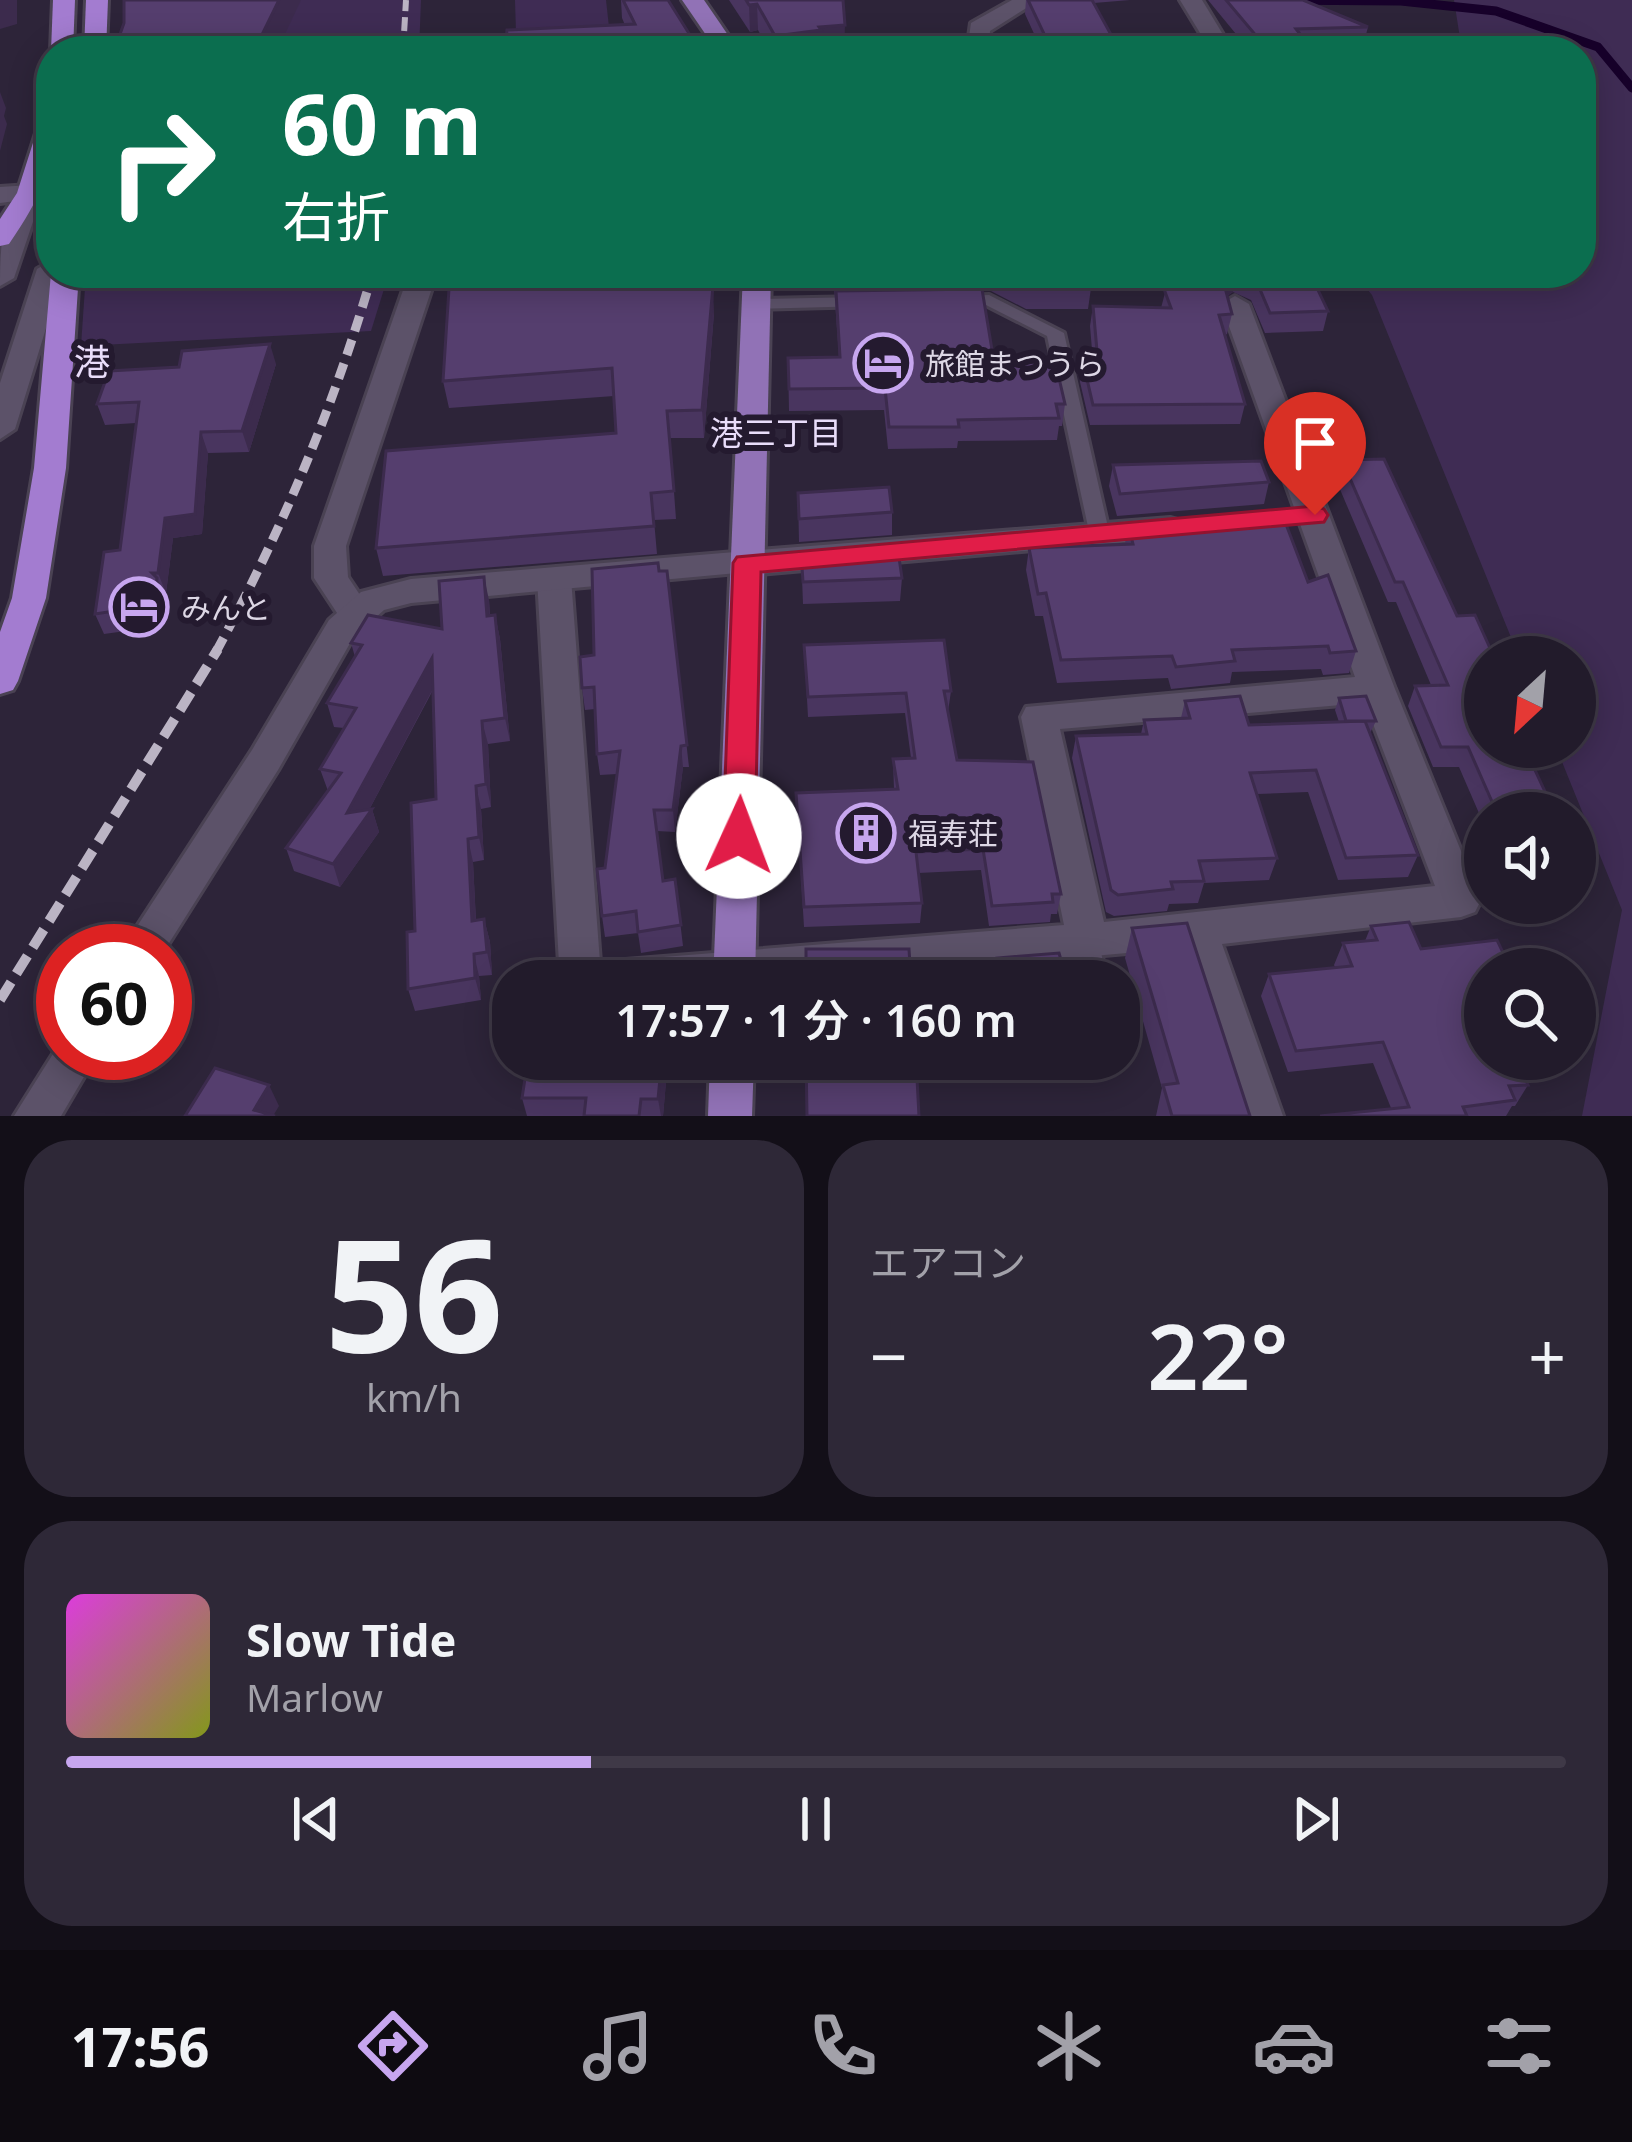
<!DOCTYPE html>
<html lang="ja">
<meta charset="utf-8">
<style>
body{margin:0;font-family:"Noto Sans","Noto Sans JP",sans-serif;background:#2e2837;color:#f1f3f6;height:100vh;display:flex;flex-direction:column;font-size:45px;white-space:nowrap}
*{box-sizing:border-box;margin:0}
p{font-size:39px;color:#a2a1a9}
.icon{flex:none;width:66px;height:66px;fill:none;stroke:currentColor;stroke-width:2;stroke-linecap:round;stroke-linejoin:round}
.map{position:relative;height:1116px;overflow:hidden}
.panel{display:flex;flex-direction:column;gap:24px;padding:24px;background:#130f18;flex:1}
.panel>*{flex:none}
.guide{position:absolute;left:36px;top:36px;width:1560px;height:252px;border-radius:48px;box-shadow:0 6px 30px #0003,0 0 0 3px #3f3947;background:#0b6e4f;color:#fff;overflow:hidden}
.needle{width:78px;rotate:206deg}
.tools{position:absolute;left:1464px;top:636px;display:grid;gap:24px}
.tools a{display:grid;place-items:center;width:132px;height:132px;border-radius:50%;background:#221b2b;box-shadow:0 6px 30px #0003,0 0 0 3px #3f3947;font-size:60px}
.speed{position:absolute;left:36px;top:924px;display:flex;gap:24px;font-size:60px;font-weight:700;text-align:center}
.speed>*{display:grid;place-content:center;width:156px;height:156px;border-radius:50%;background:#221b2b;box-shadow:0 6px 30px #0003,0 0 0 3px #3f3947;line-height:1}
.speed .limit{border:18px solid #d22;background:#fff;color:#111}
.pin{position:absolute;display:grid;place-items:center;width:102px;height:102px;color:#fff;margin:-123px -51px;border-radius:50% 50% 50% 0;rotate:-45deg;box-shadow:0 0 12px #0007}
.pin .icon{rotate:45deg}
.me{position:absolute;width:132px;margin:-66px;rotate:2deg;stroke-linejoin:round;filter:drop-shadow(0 0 9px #0008)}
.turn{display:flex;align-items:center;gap:42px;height:252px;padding:0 48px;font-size:54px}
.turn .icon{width:156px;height:156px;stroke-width:2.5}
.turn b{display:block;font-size:84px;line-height:102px}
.big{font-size:90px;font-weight:600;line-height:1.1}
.panel .card{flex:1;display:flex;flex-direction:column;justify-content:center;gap:18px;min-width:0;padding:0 42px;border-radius:48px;background:#2e2837}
.panel .dial{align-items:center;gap:0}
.dial b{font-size:156px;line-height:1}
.song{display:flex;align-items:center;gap:36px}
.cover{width:144px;height:144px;border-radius:18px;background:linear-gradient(135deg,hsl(300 70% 55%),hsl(70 70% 35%))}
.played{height:12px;border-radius:6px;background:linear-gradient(90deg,#c7a6ef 35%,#3f3947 35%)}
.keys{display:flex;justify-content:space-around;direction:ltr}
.heat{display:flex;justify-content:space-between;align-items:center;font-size:66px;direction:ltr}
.panel .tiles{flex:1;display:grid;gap:24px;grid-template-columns:1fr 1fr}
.card:last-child{grid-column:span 2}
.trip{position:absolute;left:492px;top:960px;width:648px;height:120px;border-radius:48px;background:#221b2b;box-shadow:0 6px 30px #0003,0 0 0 3px #3f3947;font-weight:600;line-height:120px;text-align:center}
.menu{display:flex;height:192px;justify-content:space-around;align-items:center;background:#0e0b11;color:#a2a1a9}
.menu .icon{width:84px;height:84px}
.menu .active{color:#c7a6ef}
.menu b{font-size:54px;color:#f1f3f6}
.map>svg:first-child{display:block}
</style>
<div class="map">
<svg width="1632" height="1116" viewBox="0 0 1632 1116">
<rect width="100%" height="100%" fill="#2d2439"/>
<g fill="#3f2c54">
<path d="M222 0H421L419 51H207Z"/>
<path d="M515 0H606L609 27 516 33Z"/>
<path d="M1454 0H1632V1116H1582L1622 910 1556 747H1575V657H1519L1372 295 1354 273H1581V51H1462Z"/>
<path d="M86 273H389L371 331 81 346Z"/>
</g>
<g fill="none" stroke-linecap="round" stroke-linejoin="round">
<path stroke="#17012a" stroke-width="9" d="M1270 0 1401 1 1496 11 1598 47 1632 88"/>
<defs>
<g id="service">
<path d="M1131 273H1149L1151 278 1148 282H1136Z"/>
<path d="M989 295 1064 333 1110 536 1107 541 1100 543 1090 536 1047 336 986 305 959 306 950 301 959 296Z"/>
<path d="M862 297 871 302 868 306 756 309 747 304 756 299Z"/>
<path d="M1088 930 1097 933 1107 981H1081L1075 941 1079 933Z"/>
</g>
<g id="minor">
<path d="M1012 0H1039L990 31 989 51H967L971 23Z"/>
<path d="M1180 0H1202L1233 51H1211Z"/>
<path d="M1448 40 1456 42V51H1374L1385 44Z"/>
<path d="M30 185 39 188 43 193 39 198 0 203V187Z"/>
<path d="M409 273H437L346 546 348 577 372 613 367 622H343L314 578V546Z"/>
<path d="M1235 296 1249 304 1395 689 1481 900 1475 912 1461 917 1222 944 1283 1116H1239L1182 948 818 981H560L537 578 542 570H566L571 578 600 962 1064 925 1021 717 1026 707 1355 677 1221 304ZM1365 703 1435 886 1104 922 1060 729Z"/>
<path d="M1170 518 1181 521 1186 529 1181 537 747 575 735 571 730 563 735 555 747 551Z"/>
</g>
<g id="tertiary">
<path d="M29 187 42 195 14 278 0 286C0 260 0 196 29 187Z"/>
<path d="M51 261V273H63L15 429 0 439V383L37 269Z"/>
<path d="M747 551 759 555 764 563 759 571 411 603 384 610 353 638 278 770 164 951H121L252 750 329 620 361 592 411 579Z"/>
<path d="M63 1038V1053H98L61 1116H14Z"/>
</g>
<g id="primary">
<path d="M682 0H704L739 51H717Z"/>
<path d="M743 273H771L755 981H713Z"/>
<path d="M710 1059H754L752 1116H708Z"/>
</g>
<g id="trunk">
<path d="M53 0H75L73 51H51Z"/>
<path d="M86 0H108L106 51H84Z"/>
<path d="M51 117C51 176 42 195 9 244L0 246V219L17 193 39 124Z"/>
<path d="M51 273H79L66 468 46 598 18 681 13 690 0 694V632L12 598 34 468Z"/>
</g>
</defs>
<use href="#service" stroke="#4a4253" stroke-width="6"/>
<use href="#minor" stroke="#4a4253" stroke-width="6"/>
<use href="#tertiary" stroke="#4a4253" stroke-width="6"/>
<use href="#primary" stroke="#4a4253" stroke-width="6"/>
<use href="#trunk" stroke="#4a4253" stroke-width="6"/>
<use href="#service" fill="#5c5269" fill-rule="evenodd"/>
<use href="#minor" fill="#5c5269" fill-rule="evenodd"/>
<use href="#tertiary" fill="#5c5269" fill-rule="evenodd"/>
<use href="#primary" fill="#9172b6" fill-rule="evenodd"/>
<use href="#trunk" fill="#a37cd0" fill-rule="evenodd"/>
<g stroke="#bbb4c4" stroke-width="6" stroke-dasharray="14 6" stroke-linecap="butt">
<path d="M403 51 406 0"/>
<path d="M368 288 372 273"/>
</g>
<path stroke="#bbb4c4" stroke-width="9" stroke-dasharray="16 9" stroke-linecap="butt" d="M216 652C280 534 331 414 369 285"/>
<path stroke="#bbb4c4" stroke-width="10" stroke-dasharray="21 10" stroke-linecap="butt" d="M0 1000 218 649"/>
</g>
<g fill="#49355f">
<path d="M621 0H668L700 51 625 25 622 18Z"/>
<path d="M729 0H843L844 51H769L758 30 750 32Z"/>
<path d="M1026 0H1130L1094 3 1120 51H1042L1025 14Z"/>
<path d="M1208 0H1303L1368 27 1363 46 1297 47 1296 51H1250Z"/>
<path d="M791 273H1087L1091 288 1088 309H1026L989 290 983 291 994 362 1065 404 1062 426H1059L1057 440 958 441 957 448 888 449 884 410 789 411 788 358 839 357 834 287 792 288Z"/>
<path d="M1160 273H1310L1328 311 1323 331 1265 333 1251 300 1233 292 1227 296 1232 314 1227 334 1225 335 1245 404 1240 424 1090 425 1080 382 1083 362H1093L1090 326 1093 306 1161 308 1166 289Z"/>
<path d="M714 313 704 438H670L676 519 654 520 657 554 383 576 376 548 616 433 614 396 449 408 443 381Z"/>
<path d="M276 364 249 452 208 453 202 534 173 538 166 593 163 594 165 599 162 626 104 634 95 614 120 550 136 423 105 425 97 404Z"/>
<path d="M1342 460 1457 616 1538 754 1533 765 1555 813H1485V827L1459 767H1433L1408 706 1415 686 1431 685 1396 602H1388L1336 480Z"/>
<path d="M1113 465 1269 482 1264 504 1117 516 1109 486Z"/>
<path d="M798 493 892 512V535L799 542Z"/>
<path d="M1128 524 1308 582 1356 651 1349 673 1323 675 1321 669 1232 672 1230 683 1171 689 1168 678 1057 683 1043 616H1035L1026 570 1029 548 1125 544Z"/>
<path d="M801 552 902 578 900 601 803 604Z"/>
<path d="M659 571H667L689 767H683L675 832 657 831 663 881 675 879 683 946 641 953 638 933 605 937 602 916 617 774 600 775 597 754 595 709 585 710 582 688 594 655Z"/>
<path d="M489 600 490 616 495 615 500 639 510 741 488 744 491 807 481 809 484 860 473 862 476 921 484 919 490 942 492 975 479 976 481 1000 415 1011 408 989 415 931 436 799 433 690 369 810 372 809 379 832 340 887 294 871 286 848 328 791 320 769 344 728 334 727 327 703 355 657 351 643 442 629Z"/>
<path d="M804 645 951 691 948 712 957 760 1061 894 1057 914H1051L1050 922 989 926 981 870 918 873 922 903 920 923 804 927 796 793 894 790 893 759 911 758 905 713 808 717Z"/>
<path d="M1339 698 1376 721 1370 733 1418 855 1408 877 1338 880 1308 792 1257 794 1277 858 1269 880 1204 883 1198 903 1169 904 1167 911 1114 916 1106 912 1072 758 1076 736 1141 734 1144 720 1181 718 1185 701 1249 725 1339 722 1335 710Z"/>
<path d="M1371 926 1421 949 1485 1059 1528 1085 1515 1106H1512L1506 1116H1320L1391 1108 1373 1063 1288 1072 1261 996 1269 974 1335 967 1334 965 1343 943 1365 941Z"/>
<path d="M1132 928 1250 1116H1156L1162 1088 1125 958Z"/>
<path d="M668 1059 663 1116H527L522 1098Z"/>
</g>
<g fill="#3c2b4d">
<path d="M0 0H17V24L0 29Z"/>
<path d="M279 0H301L277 51H254Z"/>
<path d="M757 4 758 30 750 32 749 5Z"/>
<path d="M845 25 844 51H775V36L819 27Z"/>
<path d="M0 92 6 108 4 116 7 124 0 151Z"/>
<path d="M1237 273 1233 292 1219 300 1223 280Z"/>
<path d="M713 286 714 313 704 438 702 410Z"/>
<path d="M270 344 276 364 249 452 242 431Z"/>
<path d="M201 432 208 453 202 534 173 538 166 593 158 573 165 518Z"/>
<path d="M484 577 489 600 491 640 487 616Z"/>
<path d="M157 578 165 599 162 626 154 605Z"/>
<path d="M495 615 500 639 510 741 505 718Z"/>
<path d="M432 658 437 681 361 825 372 809 379 832 340 887 333 864 347 813Z"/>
<path d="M482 721 488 744 491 807 486 784Z"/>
<path d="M681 746 683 767 675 832 673 810Z"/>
<path d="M476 786 481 809 484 860 479 837Z"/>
<path d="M468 839 473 862 477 944 472 921Z"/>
<path d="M484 919 490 942 492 975 487 952Z"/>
<path d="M474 954 479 976 481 1000 475 978Z"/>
<path d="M662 1059H668L663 1116H661L658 1099Z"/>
<path d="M269 1085 279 1106 273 1116 254 1110Z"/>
</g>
<g fill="#553e6e" stroke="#3c2b4d" stroke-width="3">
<path d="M124 0H279L254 51H114L124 23Z"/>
<path d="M623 0H668L700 51H505L507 30 635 24Z"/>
<path d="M746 0H843L845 25 819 27 821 30 775 36 757 4 749 5Z"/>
<path d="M1028 0H1092L1120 51H1077L1072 41 1045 36Z"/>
<path d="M1226 0H1303L1368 27 1296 29 1300 34 1258 38Z"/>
<path d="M450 273H711L713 286 702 410 667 411 674 491 651 493 654 526 376 548 386 451 616 433 612 368 443 381Z"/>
<path d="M996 273H1087L1091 288 1028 289Z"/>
<path d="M1171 273H1235L1223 280 1232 314 1219 315 1245 404 1093 405 1083 362H1098L1093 306 1171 308 1164 289H1177Z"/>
<path d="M1239 273H1310L1328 311 1270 313 1256 280Z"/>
<path d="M982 289 994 362 1055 361 1065 404H1056L1059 418 958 420 959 427H889L885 388 789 389 788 358 840 357 836 291Z"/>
<path d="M270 344 242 431 201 432 195 514 165 518 158 573H152L157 578 154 605 95 614 104 552 120 550 139 402 97 404 109 371 179 367 182 351Z"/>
<path d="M1384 459 1457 616 1475 615 1494 657H1485V747H1535L1538 754 1528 755 1555 813H1497L1468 747H1441L1415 686 1448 685 1403 582H1395L1342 460Z"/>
<path d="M1261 461 1269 482 1120 494 1113 465Z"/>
<path d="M889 487 892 512 799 519 798 493Z"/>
<path d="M1281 511 1308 582 1328 575 1356 651 1330 653 1328 646 1232 650 1235 661 1176 667 1172 656 1061 660 1046 593 1038 594 1029 548 1133 544 1128 524Z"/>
<path d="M897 544 902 578 803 582 801 552Z"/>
<path d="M658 563 659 571H667L687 745 681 746 673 810H654L663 881 675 879 681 925 638 932 636 911 602 916 597 869 605 868 620 751 597 754 594 687 582 688 580 657 594 655 592 569Z"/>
<path d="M484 577 487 616 495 615 505 718 482 721 486 784 476 786 479 837 468 839 472 921 484 919 487 952 474 954 475 978 408 989 407 932 415 931 411 803 436 799 432 658 347 813 372 809 333 864 286 848 341 773 320 769 356 708 327 703 362 645 351 643 368 615 442 629 439 581Z"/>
<path d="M944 640 951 691H944L957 760 1033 762 1061 894H1052L1053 902 992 906 983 849 916 852 922 903 804 907 796 793 898 789 893 759 915 758 906 693 808 697 804 645Z"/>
<path d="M1240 696 1249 725 1365 721 1418 855 1346 858 1316 770 1250 773 1277 858 1199 861 1204 881 1171 882 1173 889 1118 895 1111 890 1076 736 1147 734 1144 720 1190 718 1185 701Z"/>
<path d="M1366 696 1376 721H1346L1339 698Z"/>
<path d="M1409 922 1421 949 1497 940 1511 969H1485V1059H1516L1528 1085 1509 1086 1515 1100 1463 1107 1467 1116H1320L1409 1107 1383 1042 1296 1051 1269 974 1352 966 1343 943 1377 940 1371 926Z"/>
<path d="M1187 923 1250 1116H1172L1163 1085 1178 1083 1132 928Z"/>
<path d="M806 949H909L911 981H806Z"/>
<path d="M1059 953 1067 981H947L1000 975 997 958Z"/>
<path d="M540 976 669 977 668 981H539Z"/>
<path d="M528 1059H662L658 1099H641L639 1116H584L586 1098H522Z"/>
<path d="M806 1059H916L919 1116H807Z"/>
<path d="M215 1068 269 1085 254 1110 275 1116H185Z"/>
</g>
<path fill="#e11d48" stroke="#92132f" stroke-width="3" d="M1315 506 1324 509 1328 515 1324 522 761 572 755 836 750 845 739 849 727 845 723 836 733 563 737 557Z"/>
<defs>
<symbol id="hotel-ring" viewBox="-11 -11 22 22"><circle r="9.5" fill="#241a2f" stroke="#c7a6ef" stroke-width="1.5"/><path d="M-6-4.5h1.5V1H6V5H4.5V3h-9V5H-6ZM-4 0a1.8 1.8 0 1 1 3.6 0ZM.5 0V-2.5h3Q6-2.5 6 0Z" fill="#c7a6ef"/></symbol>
<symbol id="building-ring" viewBox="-11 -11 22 22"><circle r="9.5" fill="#241a2f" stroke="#c7a6ef" stroke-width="1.5"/><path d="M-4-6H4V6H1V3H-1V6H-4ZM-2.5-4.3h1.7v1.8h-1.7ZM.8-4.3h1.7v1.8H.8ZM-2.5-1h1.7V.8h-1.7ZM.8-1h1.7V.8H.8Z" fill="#c7a6ef"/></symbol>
</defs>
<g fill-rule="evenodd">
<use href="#hotel-ring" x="850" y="330" width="66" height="66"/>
<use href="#hotel-ring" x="106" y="574" width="66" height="66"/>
<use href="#building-ring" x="833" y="800" width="66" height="66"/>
</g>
<g text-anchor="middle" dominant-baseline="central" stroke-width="12" stroke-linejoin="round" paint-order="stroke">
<g font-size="30" fill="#ddd7e5" stroke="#241a2f" text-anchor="start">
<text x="925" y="363">旅館まつうら</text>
<text x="181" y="607">みんと</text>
<text x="908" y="833">福寿荘</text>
</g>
<g font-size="33" fill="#e9ddfa" stroke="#241a2f">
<text x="776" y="432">港三丁目</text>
</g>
<g font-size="36" fill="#e9ddfa" stroke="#241a2f">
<text x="92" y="361">港</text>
</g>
</g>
</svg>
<div class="tools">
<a><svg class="needle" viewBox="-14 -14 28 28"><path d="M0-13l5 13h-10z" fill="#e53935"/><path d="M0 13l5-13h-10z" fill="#a2a1a9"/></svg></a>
<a><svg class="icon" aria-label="sound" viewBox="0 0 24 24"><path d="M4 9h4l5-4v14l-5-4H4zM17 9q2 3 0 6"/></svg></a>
<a><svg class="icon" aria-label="search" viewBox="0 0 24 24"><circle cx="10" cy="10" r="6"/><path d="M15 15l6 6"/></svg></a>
</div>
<div class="speed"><div class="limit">60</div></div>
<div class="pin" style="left:1315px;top:515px;background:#d93025"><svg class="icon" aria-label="arrive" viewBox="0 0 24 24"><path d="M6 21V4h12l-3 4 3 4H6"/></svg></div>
<svg class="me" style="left:739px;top:836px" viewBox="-20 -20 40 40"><circle r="19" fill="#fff"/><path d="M0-13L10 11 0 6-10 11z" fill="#e11d48"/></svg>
<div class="trip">17:57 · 1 分 · 160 m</div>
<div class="guide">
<div class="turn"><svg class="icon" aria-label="right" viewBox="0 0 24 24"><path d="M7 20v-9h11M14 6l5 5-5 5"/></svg><div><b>60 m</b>右折</div></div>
</div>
</div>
<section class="panel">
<div class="tiles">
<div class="card dial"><b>56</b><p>km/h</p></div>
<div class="card"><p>エアコン</p>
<div class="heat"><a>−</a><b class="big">22°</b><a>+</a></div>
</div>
<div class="card">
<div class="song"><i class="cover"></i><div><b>Slow Tide</b><p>Marlow</p></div></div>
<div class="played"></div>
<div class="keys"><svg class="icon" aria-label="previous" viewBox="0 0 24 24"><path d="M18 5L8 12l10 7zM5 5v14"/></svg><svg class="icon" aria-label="pause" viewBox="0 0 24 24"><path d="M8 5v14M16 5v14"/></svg><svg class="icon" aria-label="next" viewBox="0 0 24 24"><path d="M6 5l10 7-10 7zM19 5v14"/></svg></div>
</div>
</div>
</section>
<nav class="menu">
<b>17:56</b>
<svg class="icon active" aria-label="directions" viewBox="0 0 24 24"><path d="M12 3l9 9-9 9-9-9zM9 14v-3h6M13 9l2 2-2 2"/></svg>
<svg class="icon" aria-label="music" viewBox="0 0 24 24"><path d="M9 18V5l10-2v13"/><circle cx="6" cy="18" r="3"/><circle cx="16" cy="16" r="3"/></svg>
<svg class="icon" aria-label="phone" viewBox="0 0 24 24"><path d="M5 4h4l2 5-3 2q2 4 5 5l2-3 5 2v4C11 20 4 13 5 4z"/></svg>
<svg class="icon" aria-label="climate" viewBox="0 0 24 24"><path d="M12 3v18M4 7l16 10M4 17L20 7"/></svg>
<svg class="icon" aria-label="car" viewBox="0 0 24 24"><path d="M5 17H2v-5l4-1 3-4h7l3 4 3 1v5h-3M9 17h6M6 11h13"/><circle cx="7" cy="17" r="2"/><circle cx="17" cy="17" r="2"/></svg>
<svg class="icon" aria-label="filters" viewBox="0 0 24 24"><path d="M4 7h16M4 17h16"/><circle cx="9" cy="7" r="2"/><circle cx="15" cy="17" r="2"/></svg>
</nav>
